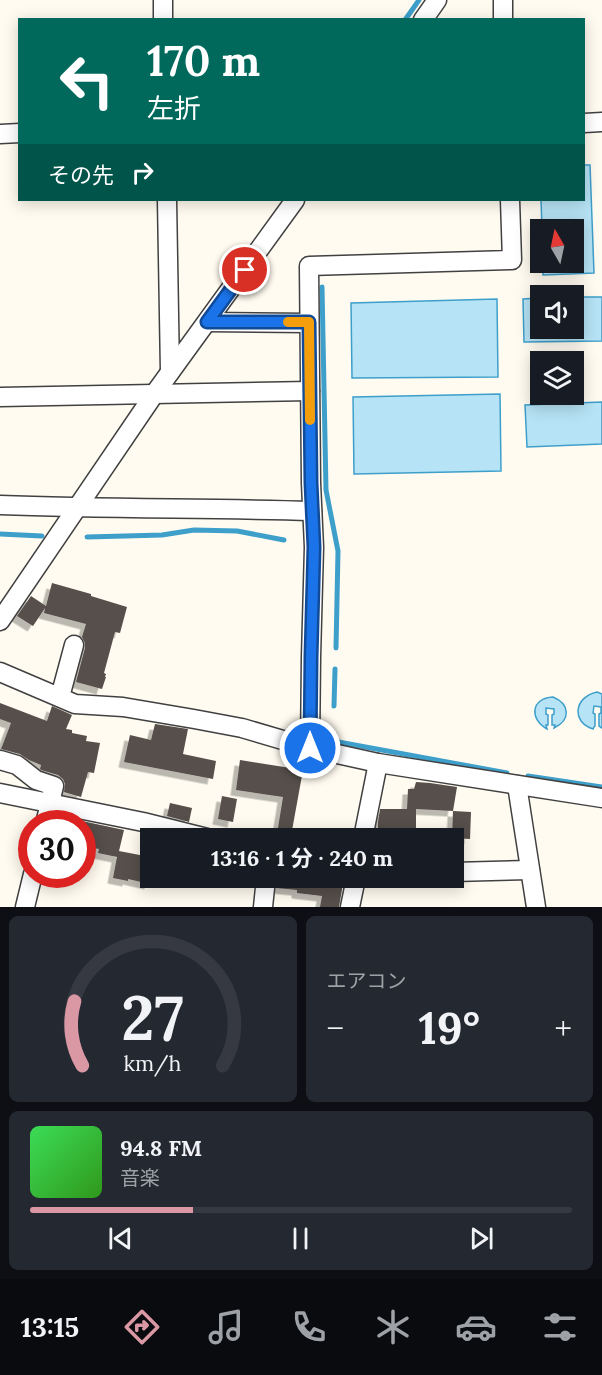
<!DOCTYPE html>
<html lang="ja">
<meta charset="utf-8">
<style>
body{margin:0;font-family:Lora,"Noto Sans JP",serif;background:#242831;color:#f1f3f6;height:100vh;display:flex;flex-direction:column;font-size:22px;white-space:nowrap}
*{box-sizing:border-box;margin:0}
p{font-size:20px;color:#9ea1a6}
.icon{flex:none;width:33px;height:33px;fill:none;stroke:currentColor;stroke-width:2;stroke-linecap:round;stroke-linejoin:round}
.map{position:relative;height:907px;overflow:hidden}
.side{display:flex;flex-direction:column;gap:9px;padding:9px;background:#0d0f14;flex:1}
.side>*{flex:none}
.banner{position:absolute;left:18px;top:18px;width:567px;height:183px;border-radius:0px;box-shadow:0 3px 15px #0003;background:#00695c;color:#fff;overflow:hidden}
.needle{width:39px;rotate:351deg}
.controls{position:absolute;left:530px;top:219px;display:grid;gap:12px}
.controls a{display:grid;place-items:center;width:54px;height:54px;border-radius:0px;background:#171b24;box-shadow:0 3px 15px #0003;font-size:30px}
.speed{position:absolute;left:18px;top:810px;display:flex;gap:12px;font-size:30px;font-weight:700;text-align:center}
.speed>*{display:grid;place-content:center;width:78px;height:78px;border-radius:50%;background:#171b24;box-shadow:0 3px 15px #0003;line-height:1}
.speed .limit{border:9px solid #d22;background:#fff;color:#111}
.pin{position:absolute;display:grid;place-items:center;width:51px;height:51px;color:#fff;margin:-26px;border:3px solid #fff;border-radius:50%;box-shadow:0 2px 6px #0007}
.me{position:absolute;width:66px;margin:-33px;rotate:0deg;stroke-linejoin:round;filter:drop-shadow(0 0 4px #0008)}
.turn{display:flex;align-items:center;gap:21px;height:126px;padding:0 30px;font-size:27px}
.turn .icon{width:78px;height:78px;stroke-width:2.5}
.turn b{display:block;font-size:42px;line-height:51px}
.then{display:flex;align-items:center;height:57px;padding:0 30px;background:#0003;gap:12px;font-size:22px}
.big{font-size:45px;font-weight:700;line-height:1.1}
.side .card{flex:1;display:flex;flex-direction:column;justify-content:center;gap:9px;min-width:0;padding:0 21px;border-radius:9px;background:#242831}
.side .dial{align-items:center;gap:0}
.dial svg{height:156px;overflow:visible;fill:none;stroke:#363941;stroke-width:7;stroke-linecap:round;text-anchor:middle}
.dial text{fill:#f1f3f6;stroke:none}
.song{display:flex;align-items:center;gap:18px}
.cover{width:72px;height:72px;border-radius:9px;background:linear-gradient(135deg,hsl(130 70% 55%),hsl(110 70% 35%))}
.played{height:6px;border-radius:3px;background:linear-gradient(90deg,#d998a3 30%,#363941 30%)}
.keys{display:flex;justify-content:space-around;direction:ltr}
.heat{display:flex;justify-content:space-between;align-items:center;font-size:33px;direction:ltr}
.side .tiles{flex:1;display:grid;gap:9px;grid-template-columns:1fr 1fr}
.card:last-child{grid-column:span 2}
.trip{position:absolute;left:140px;top:828px;width:324px;height:60px;border-radius:0px;background:#171b24;box-shadow:0 3px 15px #0003;font-weight:700;line-height:60px;text-align:center}
.dock{display:flex;height:96px;justify-content:space-around;align-items:center;background:#090b0e;color:#9ea1a6}
.dock .icon{width:42px;height:42px}
.dock .on{color:#d998a3}
.dock b{font-size:27px;color:#f1f3f6}
.map>svg:first-child{display:block}
</style>
<div class="map">
<svg width="602" height="907" viewBox="0 0 602 907">
<defs>
<filter id="shadow"><feDropShadow dx="-5.5" dy="5.5" stdDeviation="0" flood-color="#0004"/></filter>
</defs>
<rect width="100%" height="100%" fill="#fffbf0"/>
<g fill="#b6e3f5" stroke="#3e9fcb" stroke-width="1.5">
<path d="M584 165H590L594 273 543 275V263L573 262V230L542 229 541 200H584Z"/>
<path d="M573 297H602V341L524 342 523 299 540 298V328H573Z"/>
<path d="M497 299 498 377 352 378 351 303Z"/>
<path d="M500 394 501 471 354 474 353 397Z"/>
<path d="M602 402V444L527 447 525 405Z"/>
<path d="M597 692 602 694V728L599 726V714L601 713V707L594 706 593 713 595 714V726L594 727 593 729C571 722 574 697 597 692Z"/>
<path d="M553 697C570 704 571 720 554 728L555 725H552V715L554 714V709L546 708V714L548 715V725H546L547 729C529 719 531 698 553 697Z"/>
</g>
<g fill="none" stroke-linecap="round" stroke-linejoin="round">
<g stroke="#3e9fcb" stroke-width="5">
<path d="M405 20 419 0"/>
<path d="M322 287 326 490 338 551 336 648"/>
<path d="M0 534 42 536"/>
<path d="M87 537 162 535 194 530 237 531 284 540"/>
<path d="M334 706 335 669"/>
<path d="M334 734 333 741 507 773"/>
<path d="M528 776 602 787"/>
</g>
</g>
<g fill="#574f4b" filter="url(#shadow)">
<path d="M52 583 91 594V596L127 607 120 633 115 632 104 673 106 674 105 677H106L102 689 76 682 85 648V643L82 637 86 624 44 613 45 608 33 626 17 616 31 596 46 606Z"/>
<path d="M0 703 47 721 52 706 72 715 66 729 72 730V733L87 736 86 741 100 743 94 773 88 772 81 797 64 792 65 784 63 779 58 775 41 770 40 769 41 765 29 760 20 754 1 749 11 723 0 719Z"/>
<path d="M155 724 188 729 183 754 216 761 213 779 124 762 130 735 151 740Z"/>
<path d="M240 760 303 770 291 836 277 834 283 797 236 790Z"/>
<path d="M416 782 430 783 457 787 453 811 416 809V838H378V822L380 809H407L408 789H414Z"/>
<path d="M222 796 237 799 233 822 218 819Z"/>
<path d="M170 803 192 808 189 822 167 816Z"/>
<path d="M453 811 471 812 470 839 452 838Z"/>
<path d="M82 821 124 830 119 851 150 857V884L128 879V881L113 878 117 857 98 853 99 849 82 846Z"/>
<path d="M277 878H344L339 907H320L322 896 297 893V890L276 888Z"/>
</g>
<g fill="none" stroke-linecap="round" stroke-linejoin="round">
<defs>
<g id="minor">
<path d="M163 0V20"/>
<path d="M503 0V20"/>
<path d="M423 20 437 0"/>
<path d="M584 123 602 122"/>
<path d="M0 134 20 133"/>
<path d="M167 200 170 372"/>
<path d="M207 322 309 323"/>
<path d="M0 397 310 391"/>
<path d="M0 505C104 509 208 508 312 511"/>
<path d="M0 621 155 393 295 200"/>
<path d="M0 672 75 704 123 707 194 719 242 728 310 748 378 763 602 798"/>
<path d="M60 697 74 645"/>
<path d="M310 748 311 657 314 547 311 483 309 266 512 260 510 200"/>
<path d="M0 760 17 765 36 780 54 786 45 824"/>
<path d="M517 785 536 907"/>
<path d="M0 793 143 822 207 838"/>
<path d="M363 838 378 763"/>
<path d="M453 872 530 870"/>
<path d="M25 907 33 874"/>
<path d="M263 907 266 878"/>
<path d="M350 907 356 878"/>
</g>
</defs>
<use href="#minor" stroke="#414141" stroke-width="21"/>
<use href="#minor" stroke="#fff" stroke-width="18"/>
</g>
<g fill="none" stroke-linecap="round" stroke-linejoin="round">
<defs>
<path id="route" d="M245 270 207 322H309L311 483 314 547 311 657 310 748"/>
</defs>
<use href="#route" stroke="#114b97" stroke-width="15"/>
<use href="#route" stroke="#1a73e8" stroke-width="10"/>
<path stroke="#f59e0b" stroke-width="10" d="M288 322H309L310 420"/>
</g>
</svg>
<div class="controls">
<a><svg class="needle" viewBox="-14 -14 28 28"><path d="M0-13l5 13h-10z" fill="#e53935"/><path d="M0 13l5-13h-10z" fill="#9ea1a6"/></svg></a>
<a><svg class="icon" aria-label="sound" viewBox="0 0 24 24"><path d="M4 9h4l5-4v14l-5-4H4zM17 9q2 3 0 6"/></svg></a>
<a><svg class="icon" aria-label="layers" viewBox="0 0 24 24"><path d="M12 4l9 5-9 5-9-5zM3 14l9 5 9-5"/></svg></a>
</div>
<div class="speed"><div class="limit">30</div></div>
<div class="pin" style="left:245px;top:270px;background:#d93025"><svg class="icon" aria-label="arrive" viewBox="0 0 24 24"><path d="M6 21V4h12l-3 4 3 4H6"/></svg></div>
<svg class="me" style="left:310px;top:748px" viewBox="-20 -20 40 40"><circle r="17" fill="#1a73e8" stroke="#fff" stroke-width="3"/><path d="M0-11L8 9 0 5-8 9z" fill="#fff"/></svg>
<div class="trip">13:16 · 1 分 · 240 m</div>
<div class="banner">
<div class="turn"><svg class="icon" aria-label="left" viewBox="0 0 24 24"><path d="M17 20v-9H6M10 6l-5 5 5 5"/></svg><div><b>170 m</b>左折</div></div>
<div class="then">その先<svg class="icon" aria-label="right" viewBox="0 0 24 24"><path d="M7 20v-9h11M14 6l5 5-5 5"/></svg></div>
</div>
</div>
<section class="side">
<div class="tiles">
<div class="card dial"><svg viewBox="0 0 100 80">
<path d="M14 69A42 42 0 1 1 86 69"/>
<path d="M14 69A42 42 0 0 1 10 36" stroke="#d998a3"/>
<text x="50" y="56" font-size="32" font-weight="700">27</text>
<text x="50" y="72" font-size="11">km/h</text>
</svg></div>
<div class="card"><p>エアコン</p>
<div class="heat"><a>−</a><b class="big">19°</b><a>+</a></div>
</div>
<div class="card">
<div class="song"><i class="cover"></i><div><b>94.8 FM</b><p>音楽</p></div></div>
<div class="played"></div>
<div class="keys"><svg class="icon" aria-label="previous" viewBox="0 0 24 24"><path d="M18 5L8 12l10 7zM5 5v14"/></svg><svg class="icon" aria-label="pause" viewBox="0 0 24 24"><path d="M8 5v14M16 5v14"/></svg><svg class="icon" aria-label="next" viewBox="0 0 24 24"><path d="M6 5l10 7-10 7zM19 5v14"/></svg></div>
</div>
</div>
</section>
<nav class="dock">
<b>13:15</b>
<svg class="icon on" aria-label="directions" viewBox="0 0 24 24"><path d="M12 3l9 9-9 9-9-9zM9 14v-3h6M13 9l2 2-2 2"/></svg>
<svg class="icon" aria-label="music" viewBox="0 0 24 24"><path d="M9 18V5l10-2v13"/><circle cx="6" cy="18" r="3"/><circle cx="16" cy="16" r="3"/></svg>
<svg class="icon" aria-label="phone" viewBox="0 0 24 24"><path d="M5 4h4l2 5-3 2q2 4 5 5l2-3 5 2v4C11 20 4 13 5 4z"/></svg>
<svg class="icon" aria-label="climate" viewBox="0 0 24 24"><path d="M12 3v18M4 7l16 10M4 17L20 7"/></svg>
<svg class="icon" aria-label="car" viewBox="0 0 24 24"><path d="M5 17H2v-5l4-1 3-4h7l3 4 3 1v5h-3M9 17h6M6 11h13"/><circle cx="7" cy="17" r="2"/><circle cx="17" cy="17" r="2"/></svg>
<svg class="icon" aria-label="filters" viewBox="0 0 24 24"><path d="M4 7h16M4 17h16"/><circle cx="9" cy="7" r="2"/><circle cx="15" cy="17" r="2"/></svg>
</nav>
